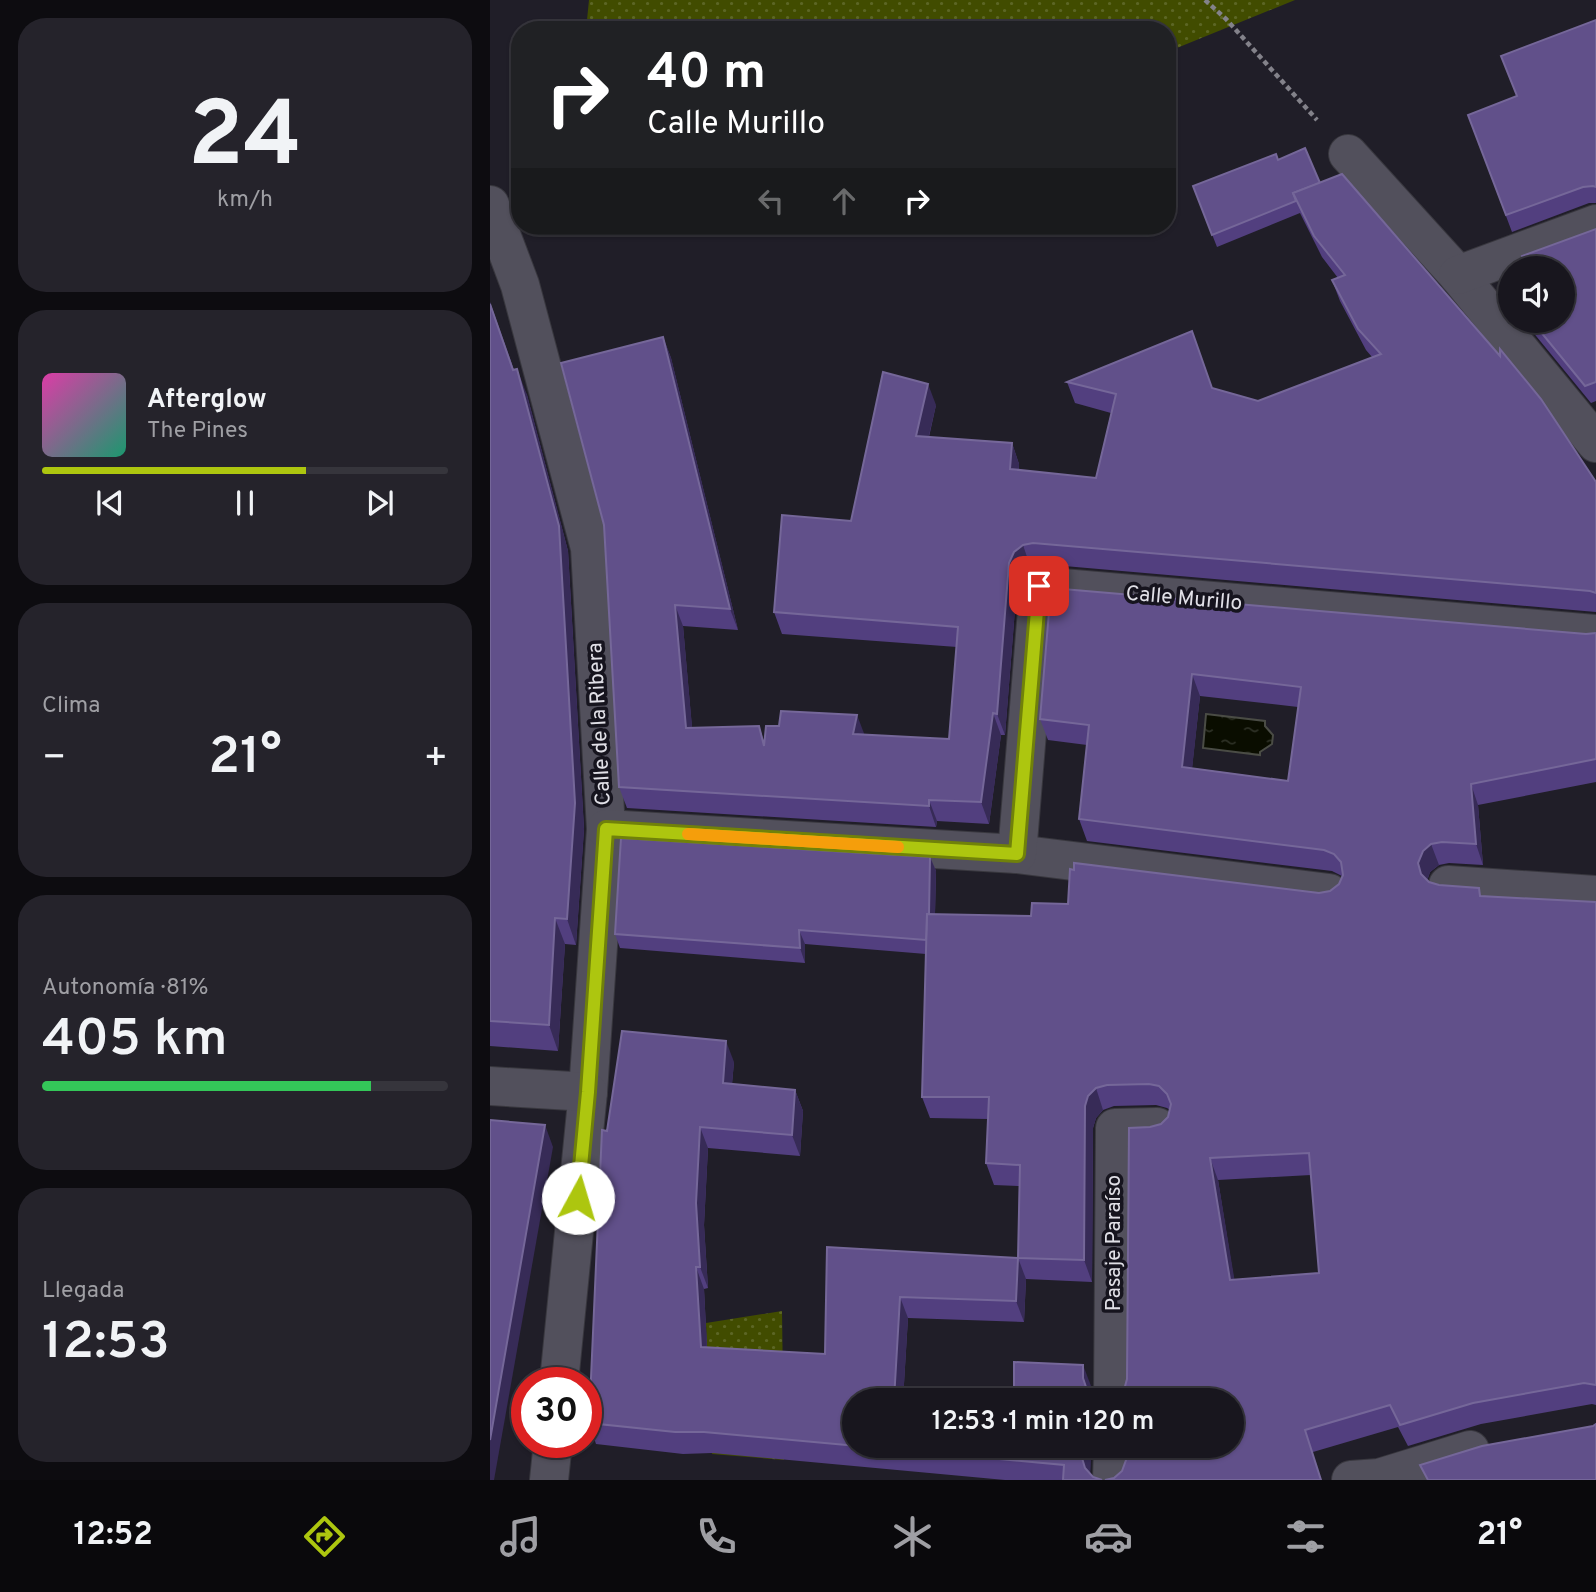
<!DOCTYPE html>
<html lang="es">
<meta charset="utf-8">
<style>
body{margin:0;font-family:Overpass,sans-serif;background:#25232b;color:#f1f3f6;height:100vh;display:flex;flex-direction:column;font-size:26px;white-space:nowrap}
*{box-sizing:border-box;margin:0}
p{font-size:23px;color:#9f9fa4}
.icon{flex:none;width:38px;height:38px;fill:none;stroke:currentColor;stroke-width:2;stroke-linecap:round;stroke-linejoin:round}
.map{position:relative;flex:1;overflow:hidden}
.details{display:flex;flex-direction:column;gap:18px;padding:18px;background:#0d0c10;width:490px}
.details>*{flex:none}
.banner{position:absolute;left:21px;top:21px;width:665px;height:214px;border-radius:28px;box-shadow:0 2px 5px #0004,0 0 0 2px #36353c;background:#202124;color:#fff;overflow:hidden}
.tools{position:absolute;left:1008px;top:256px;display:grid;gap:14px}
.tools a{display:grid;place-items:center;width:77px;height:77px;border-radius:50%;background:#18161e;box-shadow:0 2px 5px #0004,0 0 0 2px #36353c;font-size:35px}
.speed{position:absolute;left:21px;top:1367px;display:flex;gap:14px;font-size:35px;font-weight:700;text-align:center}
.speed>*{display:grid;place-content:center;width:91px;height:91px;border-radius:50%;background:#18161e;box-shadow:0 2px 5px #0004,0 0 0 2px #36353c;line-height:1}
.speed .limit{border:10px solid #d22;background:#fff;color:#111}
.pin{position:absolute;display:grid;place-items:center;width:60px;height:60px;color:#fff;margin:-30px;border-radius:14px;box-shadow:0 4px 10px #0006}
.me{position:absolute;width:77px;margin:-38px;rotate:6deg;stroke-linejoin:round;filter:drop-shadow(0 0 5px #0008)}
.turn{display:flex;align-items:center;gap:24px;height:147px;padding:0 21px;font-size:32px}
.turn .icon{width:91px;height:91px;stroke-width:2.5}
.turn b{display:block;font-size:49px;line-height:60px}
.lanes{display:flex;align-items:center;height:66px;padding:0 21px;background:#0003;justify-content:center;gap:35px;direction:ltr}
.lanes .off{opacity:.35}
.big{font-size:52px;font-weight:600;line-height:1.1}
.details .widget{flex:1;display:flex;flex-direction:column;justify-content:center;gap:10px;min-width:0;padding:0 24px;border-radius:28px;background:#25232b}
.details .dial{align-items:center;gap:0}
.dial b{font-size:91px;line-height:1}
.song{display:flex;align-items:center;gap:21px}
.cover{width:84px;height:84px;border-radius:10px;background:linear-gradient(135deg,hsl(320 70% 55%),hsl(160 70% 35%))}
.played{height:7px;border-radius:4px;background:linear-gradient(90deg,#adc60f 65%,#36353c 65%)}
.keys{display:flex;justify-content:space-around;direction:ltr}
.heat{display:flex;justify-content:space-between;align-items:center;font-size:38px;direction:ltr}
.charge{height:10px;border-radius:5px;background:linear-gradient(90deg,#34c759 81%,#36353c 0)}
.trip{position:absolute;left:352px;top:1388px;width:402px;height:70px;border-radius:35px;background:#18161e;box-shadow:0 2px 5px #0004,0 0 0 2px #36353c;font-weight:600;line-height:70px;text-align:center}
.tabs{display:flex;height:112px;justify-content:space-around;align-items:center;background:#0a090c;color:#9f9fa4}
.tabs .icon{width:49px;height:49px}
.tabs .selected{color:#adc60f}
.tabs b{font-size:32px;color:#f1f3f6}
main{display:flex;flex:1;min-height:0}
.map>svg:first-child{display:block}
</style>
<main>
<section class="details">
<div class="widget dial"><b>24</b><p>km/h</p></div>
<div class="widget">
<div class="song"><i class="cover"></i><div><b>Afterglow</b><p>The Pines</p></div></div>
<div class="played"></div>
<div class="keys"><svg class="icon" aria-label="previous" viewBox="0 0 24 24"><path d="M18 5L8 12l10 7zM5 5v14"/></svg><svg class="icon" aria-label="pause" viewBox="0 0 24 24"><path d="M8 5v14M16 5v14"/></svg><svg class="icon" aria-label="next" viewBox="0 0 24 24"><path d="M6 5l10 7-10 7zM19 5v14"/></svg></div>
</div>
<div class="widget"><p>Clima</p>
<div class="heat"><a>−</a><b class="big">21°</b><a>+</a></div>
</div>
<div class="widget"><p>Autonomía · 81%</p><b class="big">405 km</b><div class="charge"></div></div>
<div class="widget"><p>Llegada</p><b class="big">12:53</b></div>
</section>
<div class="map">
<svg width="1106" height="1480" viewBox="0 0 1106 1480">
<defs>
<pattern id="green-dots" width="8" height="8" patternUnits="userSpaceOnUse" patternTransform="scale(1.75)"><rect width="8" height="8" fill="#414c00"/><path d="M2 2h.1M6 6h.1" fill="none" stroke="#5c6625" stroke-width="1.8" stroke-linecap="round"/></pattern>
<pattern id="water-ripples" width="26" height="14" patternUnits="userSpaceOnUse" patternTransform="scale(1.75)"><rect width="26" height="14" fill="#0a0d00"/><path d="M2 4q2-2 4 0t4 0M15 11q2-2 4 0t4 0" fill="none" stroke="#2d3025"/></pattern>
</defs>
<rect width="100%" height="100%" fill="#201e28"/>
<g fill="url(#green-dots)">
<path d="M99 0H805L677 52V30H96Z"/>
<path d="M292 1311 294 1460 222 1454 216 1323Z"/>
</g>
<path fill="url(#water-ripples)" stroke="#4a4c45" stroke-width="2" d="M716 714 775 721V726L783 735 782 744 770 752V755L713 748Z"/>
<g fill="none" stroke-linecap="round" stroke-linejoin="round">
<defs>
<g id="minor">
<path d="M858 154 968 275 1106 443"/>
<path d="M0 205 30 285 100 548 116 829 98 1092 69 1382"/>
<path d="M968 275 1106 224"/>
<path d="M116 829 527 854 839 893"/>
<path d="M527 854 549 586 1106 634"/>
<path d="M958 885 1106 895"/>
<path d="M0 1086 98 1092"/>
<path d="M623 1400 625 1128 667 1127"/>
<path d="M59 1480 63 1442"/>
<path d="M622 1480 623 1446"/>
<path d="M861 1480 889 1478 980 1450"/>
</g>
</defs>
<use href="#minor" stroke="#39383f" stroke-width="40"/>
<path stroke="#83828a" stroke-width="4.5" stroke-dasharray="5 3.5" stroke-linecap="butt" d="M715 0 736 19 827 120"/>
<use href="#minor" stroke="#52505c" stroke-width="38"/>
</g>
<g fill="#523f7f" fill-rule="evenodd">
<path d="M1106 20V203H1099L1022 232 978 115 1027 96Z"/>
<path d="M788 160 830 183 1106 482V612L551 564 540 566 531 573 527 584 515 735H511L499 824 447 821 446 827 137 808 129 787 173 337 181 358 248 630 193 626 202 728 269 726 274 741 374 735 459 739 467 647 292 634 284 612 361 521 446 405 439 437 522 443 529 464V470L606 478 621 413 585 403 577 382 723 388 768 401 882 357 876 350 850 301 842 280 848 278 832 257 810 213 727 247 703 186Z"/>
<path d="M1106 229V401L1101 403 1033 320H1073L1035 265Z"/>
<path d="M0 302 24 370 37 395 78 551 94 829 86 945 75 944 68 1051 0 1046Z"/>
<path d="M561 588 1096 634 1106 633V782L988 805 993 865 959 863 949 865 940 872 937 881 949 885 992 897 1106 902V1405L1102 1404 991 1424 918 1446 908 1427 823 1452 624 1478 742 1446 625 1398 634 1390 637 1379 660 1127 671 1124 678 1117 680 1110 677 1108 666 1105 624 1106 613 1110 606 1118 603 1128 602 1282 536 1279 534 1322 418 1318 413 1400H364V1446H601L600 1474 603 1477 612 1480H515L222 1453 193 1454 106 1444 99 1423 117 1131 244 1062 242 1084 305 1090 313 1111 310 1156 218 1148 214 1225 218 1288 214 1289 217 1347 335 1354 337 1247 528 1258 529 1186 504 1185 496 1163 498 1119 440 1118 432 1097 436 954 315 944V963L130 948 125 934 440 857 446 871 445 914 541 916 578 904 829 893 840 891 849 884 852 876 842 871 597 841 589 819 597 745 558 740 550 719ZM710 696 808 707 798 781 702 768ZM821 1175 829 1273 744 1280 728 1180Z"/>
</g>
<g fill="#372b57">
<path d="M173 337 181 358 248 630 240 609Z"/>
<path d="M27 369 37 395 78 551 94 829 86 945 77 919Z"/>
<path d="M438 384 446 405 434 457 426 436Z"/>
<path d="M522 443 529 464 528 491 520 469Z"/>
<path d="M533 545 540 566 531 573 527 584 515 735 507 714 519 563 524 552Z"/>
<path d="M185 605 193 626 204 749 196 728Z"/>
<path d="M702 674 710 696 700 788 692 767Z"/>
<path d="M503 713 511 735 499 824 491 802Z"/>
<path d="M367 715 375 736 363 734Z"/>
<path d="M981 784 988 805 993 865 986 844Z"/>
<path d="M439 800 447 821 446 827 439 806Z"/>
<path d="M941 844 949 865 940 872 936 884 931 874 928 863 933 851Z"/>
<path d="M440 857 446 871 444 954 439 940Z"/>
<path d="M65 918 75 944 68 1051 59 1025Z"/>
<path d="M309 930 315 944V963L310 948Z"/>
<path d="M236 1041 244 1062 240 1105 233 1083Z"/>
<path d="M606 1088 613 1110 606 1118 603 1128 602 1282 594 1260 595 1106 598 1096Z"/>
<path d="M305 1090 313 1111 310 1156 302 1135Z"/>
<path d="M55 1125 63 1147 4 1480H0V1440Z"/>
<path d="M210 1127 218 1148 214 1225 218 1288 210 1267 206 1203Z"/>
<path d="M720 1158 728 1180 748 1301 740 1280Z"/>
<path d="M528 1258 536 1279 534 1322 526 1301Z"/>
<path d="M206 1267 214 1289 218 1368 211 1347Z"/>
<path d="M410 1297 418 1318 413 1400H404Z"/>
<path d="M593 1365 601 1386V1400L593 1378Z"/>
<path d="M593 1446H601L600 1480 595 1468 592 1458Z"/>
</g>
<g fill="#61508a" stroke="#756799" stroke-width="2" fill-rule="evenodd">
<path d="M1106 20V187L1103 186 1093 187 1016 215 978 115 1027 96 1011 56Z"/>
<path d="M815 148 830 183 803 193 806 201 722 235 703 186 786 154 788 160Z"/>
<path d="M852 174 1010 356V349L1051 399 1106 482V593L1100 591 543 543 533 545 524 552 519 563 507 714 503 713 491 802 439 800V806L129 787 114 525 71 363 173 337 240 609 185 605 196 728 269 726 274 746 276 726H289L291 711 367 715 363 734 459 739 468 627 284 612 292 515 361 521 393 372 438 384 426 436 522 443 520 469 606 478 626 394 577 382 702 331 722 388 768 401 891 354 868 329 842 280 855 275 824 236 803 193Z"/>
<path d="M1106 229V382L1095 386 1041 320H1073V268H1028L1035 265 1032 256Z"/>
<path d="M1020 271V295L1015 289 1016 272Z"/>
<path d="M0 304 23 370 27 369 69 526 85 803 77 919 65 918 59 1025 0 1021Z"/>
<path d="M561 588 1096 634 1106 633V759L981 784 986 844 952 842 941 844 933 851 928 863 931 874 939 882 949 885 989 888 990 896 1106 902V1385L1094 1383 983 1403 910 1425 900 1405 815 1430 831 1480H615L624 1478 632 1471 636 1460V1446H742V1400H616L625 1398 634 1390 637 1379 639 1128 660 1127 671 1124 678 1117 681 1104 677 1094 669 1086 659 1084 617 1085 606 1088 598 1096 595 1106 594 1260 528 1258 530 1165 496 1163 499 1097H432L437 914 541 916 542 903 578 904 580 869 584 870V863L829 893 840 891 849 884 853 875 851 862 844 854 834 850 589 819 599 725 550 719ZM702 674 811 687 798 781 692 767ZM819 1153 829 1273 740 1280 720 1158Z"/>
<path d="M131 838 440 857 439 914H437L436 940 309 930 310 948 125 934Z"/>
<path d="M132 1031 236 1041 233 1083 305 1090 302 1135 210 1127 206 1203 210 1267H206L211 1347 335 1354 337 1247 528 1258 526 1301 410 1297 404 1400H364V1446H593L592 1458 595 1468 603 1477 612 1480H573L574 1465 214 1432H185L99 1423 112 1130 117 1131Z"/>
<path d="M0 1120 55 1125 0 1440Z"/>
<path d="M524 1362 593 1365V1378L597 1390 604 1397 613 1400H524Z"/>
<path d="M1106 1424V1480H938L930 1465 992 1446 1103 1426Z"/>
</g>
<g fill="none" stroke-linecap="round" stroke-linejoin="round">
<defs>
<path id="route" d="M88 1198 98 1092 116 829 527 854 549 586"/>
</defs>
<use href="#route" stroke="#70810a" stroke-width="18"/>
<use href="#route" stroke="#adc60f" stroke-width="12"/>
<path stroke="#f59e0b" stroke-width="12" d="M198 834 408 847"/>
</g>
<g text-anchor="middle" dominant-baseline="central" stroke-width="7" stroke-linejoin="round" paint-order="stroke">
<g font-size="21" fill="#e1e0e7" stroke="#16141e">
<text transform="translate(694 599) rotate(5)">Calle Murillo</text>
<text transform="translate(110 724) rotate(-93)">Calle de la Ribera</text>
<text transform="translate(624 1243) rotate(-90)">Pasaje Paraíso</text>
</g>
</g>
</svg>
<div class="tools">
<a><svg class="icon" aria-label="sound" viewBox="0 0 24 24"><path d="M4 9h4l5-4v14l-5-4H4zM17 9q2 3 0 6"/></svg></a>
</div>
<div class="speed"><div class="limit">30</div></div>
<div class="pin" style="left:549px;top:586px;background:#d93025"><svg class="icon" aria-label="arrive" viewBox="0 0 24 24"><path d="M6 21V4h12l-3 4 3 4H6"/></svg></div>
<svg class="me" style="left:88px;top:1198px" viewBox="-20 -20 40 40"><circle r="19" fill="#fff"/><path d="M0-13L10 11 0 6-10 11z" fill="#adc60f"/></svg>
<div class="trip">12:53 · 1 min · 120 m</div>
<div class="banner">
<div class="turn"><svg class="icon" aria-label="right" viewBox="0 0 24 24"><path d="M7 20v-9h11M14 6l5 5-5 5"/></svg><div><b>40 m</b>Calle Murillo</div></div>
<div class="lanes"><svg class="icon off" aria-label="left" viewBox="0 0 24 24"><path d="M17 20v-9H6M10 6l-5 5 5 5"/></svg><svg class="icon off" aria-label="ahead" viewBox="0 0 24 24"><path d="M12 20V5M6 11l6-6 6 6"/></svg><svg class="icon" aria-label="right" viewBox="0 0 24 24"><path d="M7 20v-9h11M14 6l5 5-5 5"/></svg></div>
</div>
</div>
</main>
<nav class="tabs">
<b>12:52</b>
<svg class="icon selected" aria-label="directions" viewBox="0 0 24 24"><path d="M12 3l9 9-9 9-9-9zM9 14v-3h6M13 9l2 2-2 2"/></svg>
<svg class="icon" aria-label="music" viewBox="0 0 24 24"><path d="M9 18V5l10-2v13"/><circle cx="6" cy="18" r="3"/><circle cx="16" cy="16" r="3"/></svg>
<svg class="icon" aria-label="phone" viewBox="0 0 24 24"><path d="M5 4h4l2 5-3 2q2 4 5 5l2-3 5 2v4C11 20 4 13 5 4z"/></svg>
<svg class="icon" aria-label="climate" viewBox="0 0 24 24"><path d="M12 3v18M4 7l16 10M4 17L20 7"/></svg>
<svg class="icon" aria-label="car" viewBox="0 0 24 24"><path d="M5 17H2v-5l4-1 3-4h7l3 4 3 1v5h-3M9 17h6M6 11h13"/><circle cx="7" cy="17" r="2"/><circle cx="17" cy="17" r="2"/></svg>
<svg class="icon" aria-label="filters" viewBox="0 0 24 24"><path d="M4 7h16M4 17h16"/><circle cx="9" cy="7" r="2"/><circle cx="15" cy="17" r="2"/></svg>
<b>21°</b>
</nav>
